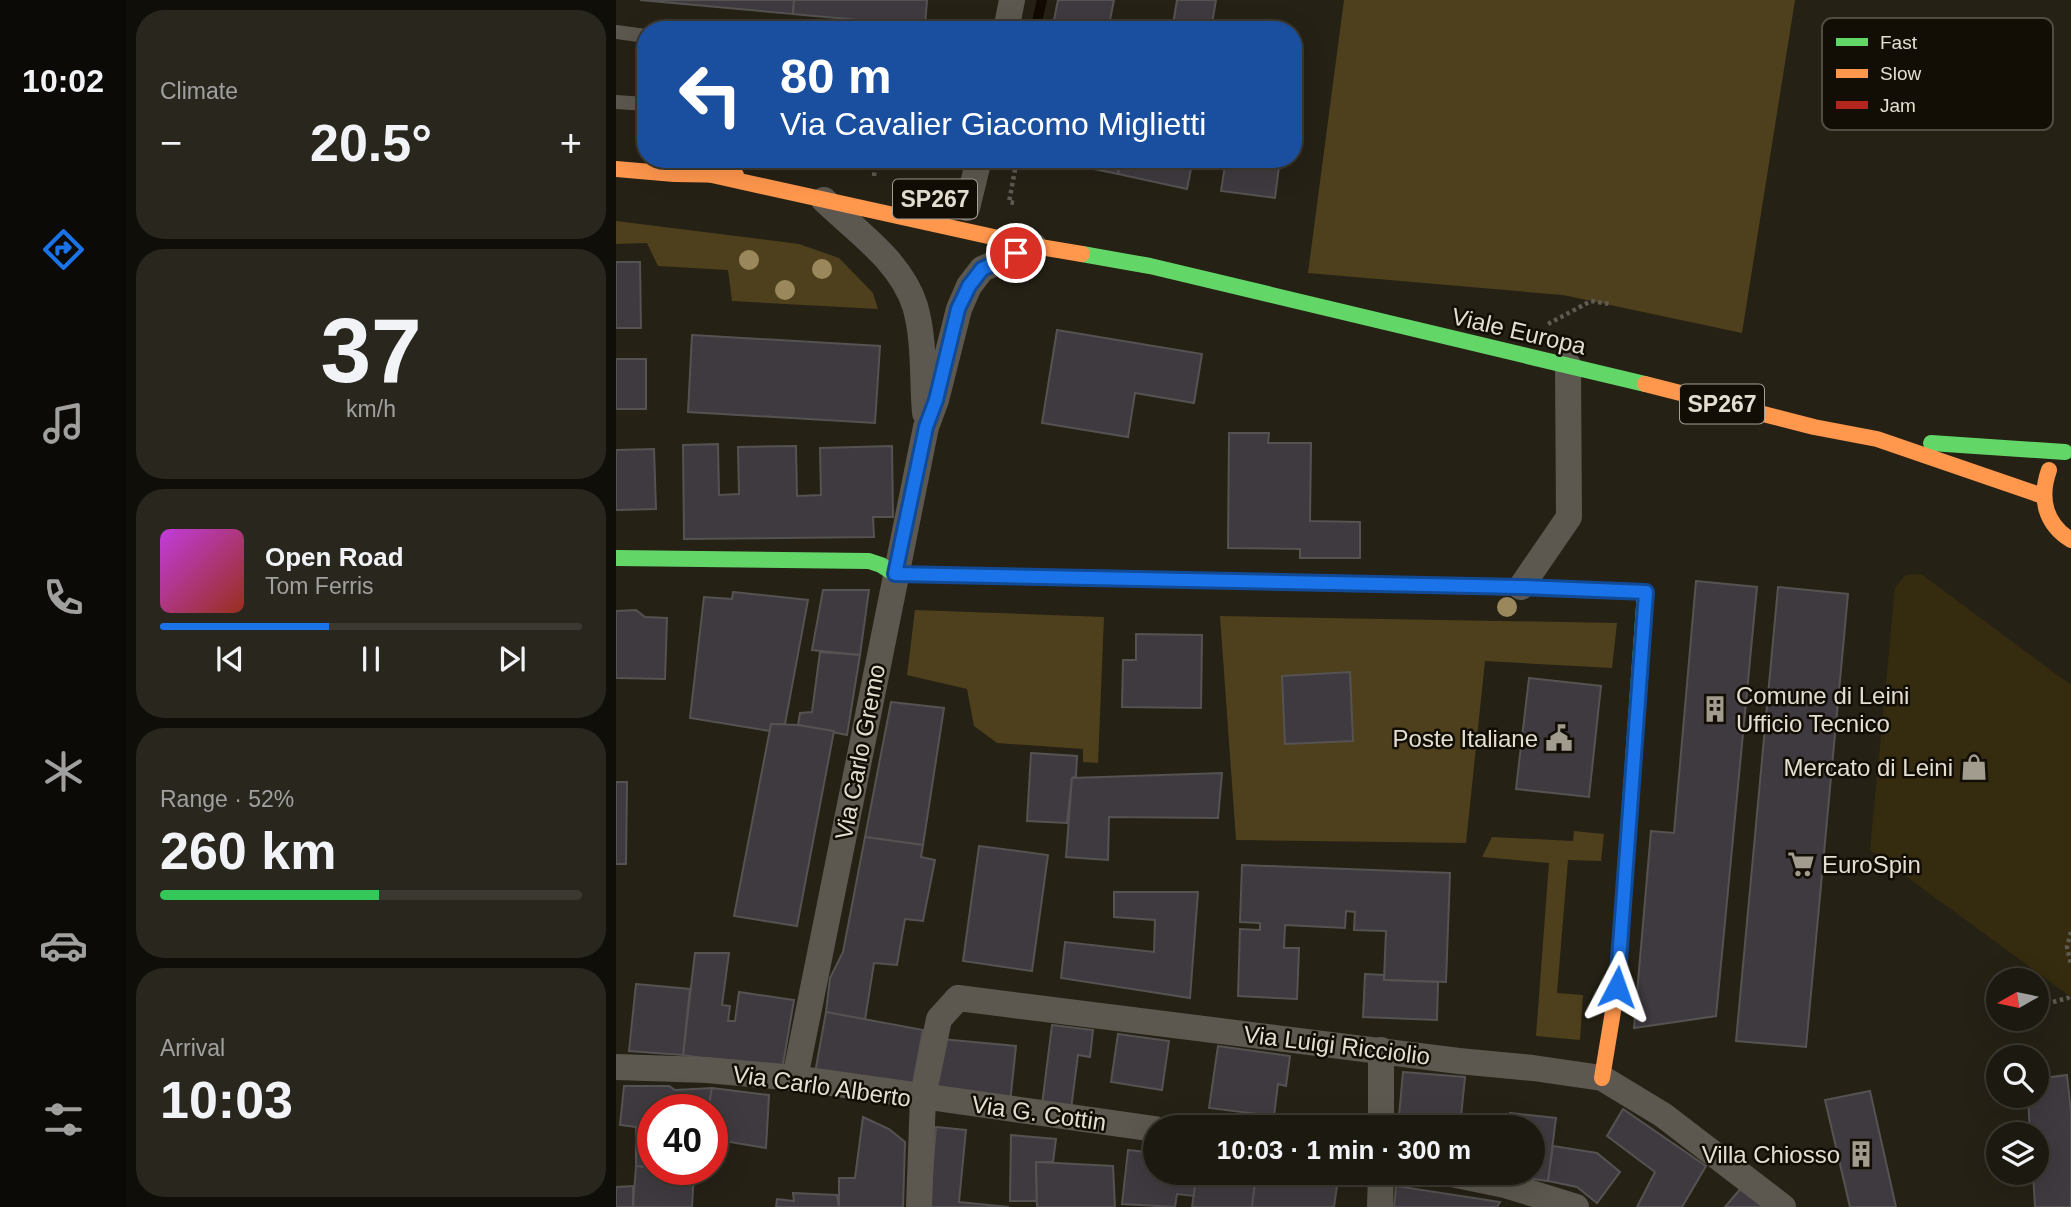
<!DOCTYPE html>
<meta charset="utf-8">
<style>
body{margin:0;font-family:Arial,sans-serif;background:#29261e;color:#f1f3f6;height:100vh;display:flex;flex-direction:column;font-size:26px;white-space:nowrap}
*{box-sizing:border-box;margin:0}
p{font-size:23px;color:#a0a09f}
.icon{flex:none;width:38px;height:38px;fill:none;stroke:currentColor;stroke-width:2;stroke-linecap:round;stroke-linejoin:round}
.map{position:relative;flex:1;overflow:hidden}
.sheet{display:flex;flex-direction:column;gap:10px;padding:10px;background:#0f0e09;width:490px}
.sheet>*{flex:none}
.top-card{position:absolute;left:21px;top:21px;width:665px;height:147px;border-radius:28px;box-shadow:0 7px 28px #0002,0 0 0 2px #3a3830;background:#1a4fa0;color:#fff;overflow:hidden}
.needle{width:46px;rotate:261deg}
.fabs{position:absolute;left:1370px;top:968px;display:grid;gap:14px}
.fabs a{display:grid;place-items:center;width:63px;height:63px;border-radius:50%;background:#1c1910;box-shadow:0 7px 28px #0002,0 0 0 2px #3a3830;font-size:35px}
.speed{position:absolute;left:21px;top:1094px;display:flex;gap:14px;font-size:35px;font-weight:700;text-align:center}
.speed>*{display:grid;place-content:center;width:91px;height:91px;border-radius:50%;background:#1c1910;box-shadow:0 7px 28px #0002,0 0 0 2px #3a3830;line-height:1}
.speed .limit{border:10px solid #d22;background:#fff;color:#111}
.pin{position:absolute;display:grid;place-items:center;width:60px;height:60px;color:#fff;margin:-30px;border:4px solid #fff;border-radius:50%;box-shadow:0 2px 7px #0007}
.me{position:absolute;width:77px;margin:-38px;rotate:4deg;stroke-linejoin:round;filter:drop-shadow(0 0 5px #0008)}
.turn{display:flex;align-items:center;gap:24px;height:147px;padding:0 28px;font-size:32px}
.turn .icon{width:91px;height:91px;stroke-width:2.5}
.turn b{display:block;font-size:49px;line-height:60px}
.big{font-size:52px;font-weight:700;line-height:1.1}
.sheet .widget{flex:1;display:flex;flex-direction:column;justify-content:center;gap:10px;min-width:0;padding:0 24px;border-radius:28px;background:#29261e}
.sheet .dial{align-items:center;gap:0}
.dial b{font-size:91px;line-height:1}
.song{display:flex;align-items:center;gap:21px}
.cover{width:84px;height:84px;border-radius:10px;background:linear-gradient(135deg,hsl(290 70% 55%),hsl(10 70% 35%))}
.played{height:7px;border-radius:4px;background:linear-gradient(90deg,#1a73e8 40%,#3a3830 40%)}
.keys{display:flex;justify-content:space-around;direction:ltr}
.heat{display:flex;justify-content:space-between;align-items:center;font-size:38px;direction:ltr}
.charge{height:10px;border-radius:5px;background:linear-gradient(90deg,#34c759 52%,#3a3830 0)}
.trip{position:absolute;left:527px;top:1115px;width:402px;height:70px;border-radius:35px;background:#1c1910;box-shadow:0 7px 28px #0002,0 0 0 2px #3a3830;font-weight:700;line-height:70px;text-align:center}
main{display:flex;flex:1;min-height:0}
.menu{display:flex;flex-direction:column;width:126px;justify-content:space-around;align-items:center;background:#0b0a06;color:#a0a09f}
.menu .icon{width:49px;height:49px}
.menu .on{color:#1a73e8}
.menu b{font-size:32px;color:#f1f3f6}
.map>svg:first-child{display:block}
</style>
<main>
<nav class="menu">
<b>10:02</b>
<svg class="icon on" aria-label="directions" viewBox="0 0 24 24"><path d="M12 3l9 9-9 9-9-9zM9 14v-3h6M13 9l2 2-2 2"/></svg>
<svg class="icon" aria-label="music" viewBox="0 0 24 24"><path d="M9 18V5l10-2v13"/><circle cx="6" cy="18" r="3"/><circle cx="16" cy="16" r="3"/></svg>
<svg class="icon" aria-label="phone" viewBox="0 0 24 24"><path d="M5 4h4l2 5-3 2q2 4 5 5l2-3 5 2v4C11 20 4 13 5 4z"/></svg>
<svg class="icon" aria-label="climate" viewBox="0 0 24 24"><path d="M12 3v18M4 7l16 10M4 17L20 7"/></svg>
<svg class="icon" aria-label="car" viewBox="0 0 24 24"><path d="M5 17H2v-5l4-1 3-4h7l3 4 3 1v5h-3M9 17h6M6 11h13"/><circle cx="7" cy="17" r="2"/><circle cx="17" cy="17" r="2"/></svg>
<svg class="icon" aria-label="filters" viewBox="0 0 24 24"><path d="M4 7h16M4 17h16"/><circle cx="9" cy="7" r="2"/><circle cx="15" cy="17" r="2"/></svg>
</nav>
<section class="sheet">
<div class="widget"><p>Climate</p>
<div class="heat"><a>−</a><b class="big">20.5°</b><a>+</a></div>
</div>
<div class="widget dial"><b>37</b><p>km/h</p></div>
<div class="widget">
<div class="song"><i class="cover"></i><div><b>Open Road</b><p>Tom Ferris</p></div></div>
<div class="played"></div>
<div class="keys"><svg class="icon" aria-label="previous" viewBox="0 0 24 24"><path d="M18 5L8 12l10 7zM5 5v14"/></svg><svg class="icon" aria-label="pause" viewBox="0 0 24 24"><path d="M8 5v14M16 5v14"/></svg><svg class="icon" aria-label="next" viewBox="0 0 24 24"><path d="M6 5l10 7-10 7zM19 5v14"/></svg></div>
</div>
<div class="widget"><p>Range · 52%</p><b class="big">260 km</b><div class="charge"></div></div>
<div class="widget"><p>Arrival</p><b class="big">10:03</b></div>
</section>
<div class="map">
<svg width="1455" height="1207" viewBox="0 0 1455 1207">
<rect width="100%" height="100%" fill="#262115"/>
<path fill="#352b0e" d="M1305 574 1455 685V997L1254 850 1279 588 1290 575Z"/>
<g fill="#4e401c">
<path d="M728 0H1179L1126 333 947 295 692 273Z"/>
<path d="M0 221 183 244 223 258 257 293 262 309 116 301 112 270 42 266 31 243 0 244Z"/>
<path d="M299 610 488 617 482 763 467 762V749L381 743 358 726 351 689 291 675Z"/>
<path d="M604 616 1001 623 996 668 869 661 850 843 620 840Z"/>
<path d="M958 831 988 834 985 861 952 860 941 993 967 995 964 1040 920 1036 933 863 866 857 876 837 957 841Z"/>
</g>
<g fill="none" stroke-linecap="round" stroke-linejoin="round">
<path stroke="#120b02" stroke-width="10" d="M419 30 426 0"/>
</g>
<g fill="#3f3a3f" stroke="#555252" stroke-width="2">
<path d="M24 0H178L177 14Z"/>
<path d="M178 0H311L309 26 177 14Z"/>
<path d="M442 0H498L492 30H436Z"/>
<path d="M561 0H600L595 30H556Z"/>
<path d="M431 159H505L502 174Z"/>
<path d="M505 159H577L571 189 502 174Z"/>
<path d="M610 159H664L659 198 605 191Z"/>
<path d="M0 262H24L25 328H0Z"/>
<path d="M441 330 586 354 578 403 519 393 512 437 426 423Z"/>
<path d="M76 335 264 346 259 423 72 412Z"/>
<rect x="0" y="359" width="30" height="50"/>
<path d="M613 433H653L652 443H695L694 521 744 522V558H684V549L612 548Z"/>
<path d="M102 444 103 495 123 494 122 447 180 446 181 496 205 495 204 448 276 446 277 517H257L258 537 68 539 67 445Z"/>
<path d="M38 449 40 509 0 510V450Z"/>
<path d="M1080 581 1141 587 1100 1016 1018 1028 1035 831 1058 833Z"/>
<path d="M1162 587 1232 594 1190 1047 1120 1041Z"/>
<path d="M207 590H253L244 655 196 650Z"/>
<path d="M117 592 192 600 169 724H155L154 731 74 718 88 597 116 599Z"/>
<path d="M20 610 29 617 51 618 49 679 0 678V611Z"/>
<path d="M520 634 586 635 585 708 506 707 507 660H520Z"/>
<path d="M204 652 244 655 231 735 182 725 184 713 196 712Z"/>
<path d="M734 672 737 741 669 744 666 676Z"/>
<path d="M913 678 985 686 973 797 900 789Z"/>
<path d="M275 702 328 708 307 845 249 837Z"/>
<path d="M155 724 182 725 218 731 181 926 118 916Z"/>
<path d="M415 753 461 756 460 776 456 778 451 823 411 821Z"/>
<path d="M606 773 602 818 493 817 492 860 450 857 456 778Z"/>
<path d="M0 782H11L10 864H0Z"/>
<path d="M249 837 307 845 305 857 319 860 307 921 289 919 281 965 258 963 249 1020 210 1012 214 978 227 952Z"/>
<path d="M363 846 432 855 416 971 347 961Z"/>
<path d="M626 865 834 873 830 982 768 980 770 931 738 930 739 912 730 911 729 928 669 925 668 948H683L681 999 622 996 624 929 644 930V923L624 922Z"/>
<path d="M498 892H582L574 998 445 978 449 942 538 952 539 920 498 917Z"/>
<path d="M79 953H113L106 1005 114 1006 112 1021H119L123 992 178 1000 166 1070 67 1055Z"/>
<path d="M749 974 768 975V980L822 982 821 1020 747 1017Z"/>
<path d="M20 984 74 989 67 1055 13 1051Z"/>
<path d="M210 1012 307 1030 296 1089 199 1073Z"/>
<path d="M436 1025 477 1030 474 1057 462 1055 455 1109 426 1105Z"/>
<path d="M502 1034 553 1041 546 1090 495 1082Z"/>
<path d="M325 1039 400 1046 394 1103 316 1092Z"/>
<path d="M602 1046 674 1056 670 1086 662 1084 658 1116 593 1108Z"/>
<path d="M787 1072 849 1077 844 1127H782Z"/>
<path d="M1451 1075 1455 1112V1207H1419L1417 1172H1421V1134H1414L1412 1096H1421V1079Z"/>
<path d="M8 1086H53L59 1090 96 1088 92 1110H37V1168L20 1166V1127L4 1125Z"/>
<path d="M96 1088 153 1095 150 1148 96 1139V1110H92Z"/>
<path d="M1254 1091 1280 1207H1234L1209 1100Z"/>
<path d="M1007 1109 1090 1166 1066 1207H1021L1039 1172 991 1136Z"/>
<path d="M894 1113 940 1118 932 1181 888 1175V1172H917V1127H893Z"/>
<path d="M247 1117 273 1129 289 1142 287 1207H223V1178H239Z"/>
<path d="M320 1127 350 1130 343 1202 393 1207H313Z"/>
<path d="M395 1135 440 1139 437 1162H420L421 1201H394Z"/>
<path d="M937 1146 981 1153 1004 1172 981 1203 961 1187 932 1181Z"/>
<path d="M512 1150 539 1153V1172H581L578 1196 561 1194 559 1207 506 1204Z"/>
<path d="M420 1162 497 1166 499 1207H421Z"/>
<path d="M20 1166 78 1172 76 1207H17Z"/>
<path d="M581 1172H620L640 1175 636 1207H576Z"/>
<path d="M640 1175 721 1186 718 1207H636Z"/>
<path d="M17 1186V1207H0V1187Z"/>
<path d="M780 1186 884 1202 881 1207H778Z"/>
<path d="M1126 1187 1150 1207H1109Z"/>
<path d="M177 1193 221 1195 223 1207H160L161 1199 178 1201Z"/>
</g>
<g fill="none" stroke-linecap="round" stroke-linejoin="round">
<g stroke="#5f5b52" stroke-width="4.5" stroke-dasharray="3.5 3.5" stroke-linecap="butt">
<path d="M304 159H305"/>
<path d="M258 176 260 159"/>
<path d="M398 203 393 202 401 159"/>
<path d="M932 324 975 301 994 304"/>
<path d="M1455 932 1451 947 1455 965"/>
<path d="M1437 1002 1452 998 1455 994"/>
</g>
<g stroke="#5c584f" stroke-width="14">
<path d="M0 32 30 36"/>
<path d="M0 102 30 104"/>
</g>
<g stroke="#5c584f" stroke-width="26">
<path d="M390 30 396 0"/>
<path d="M208 200C240 231 285 261 299 306 309 340 306 378 309 413"/>
<path d="M351 208 363 159"/>
<path d="M905 587 953 517 952 365"/>
<path d="M765 1050V1127"/>
<path d="M0 1067 91 1070 179 1078 539 1129"/>
<path d="M179 1078 310 427 320 400 343 309 353 286 366 269 418 246"/>
<path d="M826 1172 889 1185 960 1207"/>
<path d="M303 1207 307 1097 323 1019 342 998 843 1061 917 1068 986 1078 1047 1115 1167 1207"/>
<path d="M764 1207 765 1172"/>
</g>
<g stroke="#63d668" stroke-width="16">
<path d="M466 254 534 266 1029 384"/>
<path d="M1315 443 1449 452"/>
<path d="M0 558 253 561 265 565 279 574 660 582"/>
<path d="M926 588 1029 592 1003 960"/>
</g>
<g stroke="#ff974d" stroke-width="16">
<path d="M0 169 58 174 120 175"/>
<path d="M96 175 418 246 466 254"/>
<path d="M1029 384 1198 427 1261 439 1427 496"/>
<path d="M1433 470C1423 498 1429 524 1455 540"/>
<path d="M986 1078 1001 987 1003 960"/>
</g>
<path stroke="#b3261e" stroke-width="16" d="M660 582 926 588"/>
</g>
<g fill="#9a885c">
<circle cx="133" cy="260" r="10"/>
<circle cx="206" cy="269" r="10"/>
<circle cx="169" cy="290" r="10"/>
<circle cx="891" cy="607" r="10"/>
</g>
<g fill="none" stroke-linecap="round" stroke-linejoin="round">
<defs>
<path id="route" d="M400 253 366 269 353 286 342 309 320 400 310 427 279 574 905 587 1030 592 1001 987"/>
</defs>
<use href="#route" stroke="#114b97" stroke-width="18"/>
<use href="#route" stroke="#1a73e8" stroke-width="12"/>
</g>
<defs>
<symbol id="building-bare" viewBox="-9 -9 18 18"><path d="M-4-6H4V6H1V3H-1V6H-4ZM-2.5-4.3h1.7v1.8h-1.7ZM.8-4.3h1.7v1.8H.8ZM-2.5-1h1.7V.8h-1.7ZM.8-1h1.7V.8H.8Z" fill="#a29c8f" stroke="#120e05" stroke-width="2.5" paint-order="stroke"/></symbol>
<symbol id="civic-bare" viewBox="-9 -9 18 18"><path d="M-.6-6.5H3V-4.5H.6V-3L4-1V1h2V6H-6V1h2V-1L-.6-3ZM-1.2 2.5V6h2.4V2.5Z" fill="#a29c8f" stroke="#120e05" stroke-width="2.5" paint-order="stroke"/></symbol>
<symbol id="shop-bare" viewBox="-9 -9 18 18"><path d="M-5-2.5h2.3a2.7 3.5 0 0 1 5.4 0H5L5.5 6h-11ZM-1.5-2.5h3a1.5 2.3 0 0 0-3 0Z" fill="#a29c8f" stroke="#120e05" stroke-width="2.5" paint-order="stroke"/></symbol>
<symbol id="supermarket-bare" viewBox="-9 -9 18 18"><path d="M-6-5.5h2.5l.6 2H6L4.5 2H-2.5L-4.4-4H-6ZM-1.5 3.2a1.3 1.3 0 1 0 .1 0ZM3 3.2a1.3 1.3 0 1 0 .1 0Z" fill="#a29c8f" stroke="#120e05" stroke-width="2.5" paint-order="stroke"/></symbol>
</defs>
<g fill-rule="evenodd">
<use href="#building-bare" x="1080" y="690" width="38" height="38"/>
<use href="#civic-bare" x="924" y="719" width="38" height="38"/>
<use href="#shop-bare" x="1339" y="748" width="38" height="38"/>
<use href="#supermarket-bare" x="1166" y="845" width="38" height="38"/>
<use href="#building-bare" x="1226" y="1135" width="38" height="38"/>
</g>
<g text-anchor="middle" dominant-baseline="central" stroke-width="5" stroke-linejoin="round" paint-order="stroke">
<g fill="#120e05" stroke="#a5a094" stroke-width="2">
<rect x="277" y="179.5" width="84" height="39" rx="5"/>
<rect x="1064" y="384.5" width="84" height="39" rx="5"/>
</g>
<g font-size="23" font-weight="bold" fill="#e4ded1">
<text x="319" y="199">SP267</text>
<text x="1106" y="404">SP267</text>
</g>
<g font-size="24" fill="#e4ded1" stroke="#120e05">
<text transform="translate(903 331) rotate(13)">Viale Europa</text>
<text transform="translate(244 752) rotate(-79)">Via Carlo Gremo</text>
<text transform="translate(721 1045) rotate(7)">Via Luigi Ricciolio</text>
<text transform="translate(206 1086) rotate(8)">Via Carlo Alberto</text>
<text transform="translate(423 1113) rotate(8)">Via G. Cottin</text>
</g>
<g font-size="24" fill="#e4ded1" stroke="#120e05" text-anchor="end">
<text x="1120" y="695" text-anchor="start">Comune di Leini<tspan x="1120" dy="28">Ufficio Tecnico</tspan></text>
<text x="922" y="738">Poste Italiane</text>
<text x="1337" y="767">Mercato di Leini</text>
<text x="1206" y="864" text-anchor="start">EuroSpin</text>
<text x="1224" y="1154">Villa Chiosso</text>
</g>
</g>
<rect x="1206" y="18" width="231" height="112" rx="10" fill="#120e05" stroke="#514c42" stroke-width="2"/>
<rect x="1220" y="38" width="32" height="8" fill="#63d668"/>
<rect x="1220" y="69" width="32" height="9" fill="#ff974d"/>
<rect x="1220" y="101" width="32" height="8" fill="#b3261e"/>
<g font-size="19" fill="#e4ded1">
<text x="1264" y="49">Fast</text>
<text x="1264" y="80">Slow</text>
<text x="1264" y="112">Jam</text>
</g>
</svg>
<div class="fabs">
<a><svg class="needle" viewBox="-14 -14 28 28"><path d="M0-13l5 13h-10z" fill="#e53935"/><path d="M0 13l5-13h-10z" fill="#a0a09f"/></svg></a>
<a><svg class="icon" aria-label="search" viewBox="0 0 24 24"><circle cx="10" cy="10" r="6"/><path d="M15 15l6 6"/></svg></a>
<a><svg class="icon" aria-label="layers" viewBox="0 0 24 24"><path d="M12 4l9 5-9 5-9-5zM3 14l9 5 9-5"/></svg></a>
</div>
<div class="speed"><div class="limit">40</div></div>
<div class="pin" style="left:400px;top:253px;background:#d93025"><svg class="icon" aria-label="arrive" viewBox="0 0 24 24"><path d="M6 21V4h12l-3 4 3 4H6"/></svg></div>
<svg class="me" style="left:1001px;top:987px" viewBox="-20 -20 40 40"><path d="M0-17L14 15 0 8-14 15z" fill="#1a73e8" stroke="#fff" stroke-width="4"/></svg>
<div class="trip">10:03 · 1 min · 300 m</div>
<div class="top-card">
<div class="turn"><svg class="icon" aria-label="left" viewBox="0 0 24 24"><path d="M17 20v-9H6M10 6l-5 5 5 5"/></svg><div><b>80 m</b>Via Cavalier Giacomo Miglietti</div></div>
</div>
</div>
</main>
